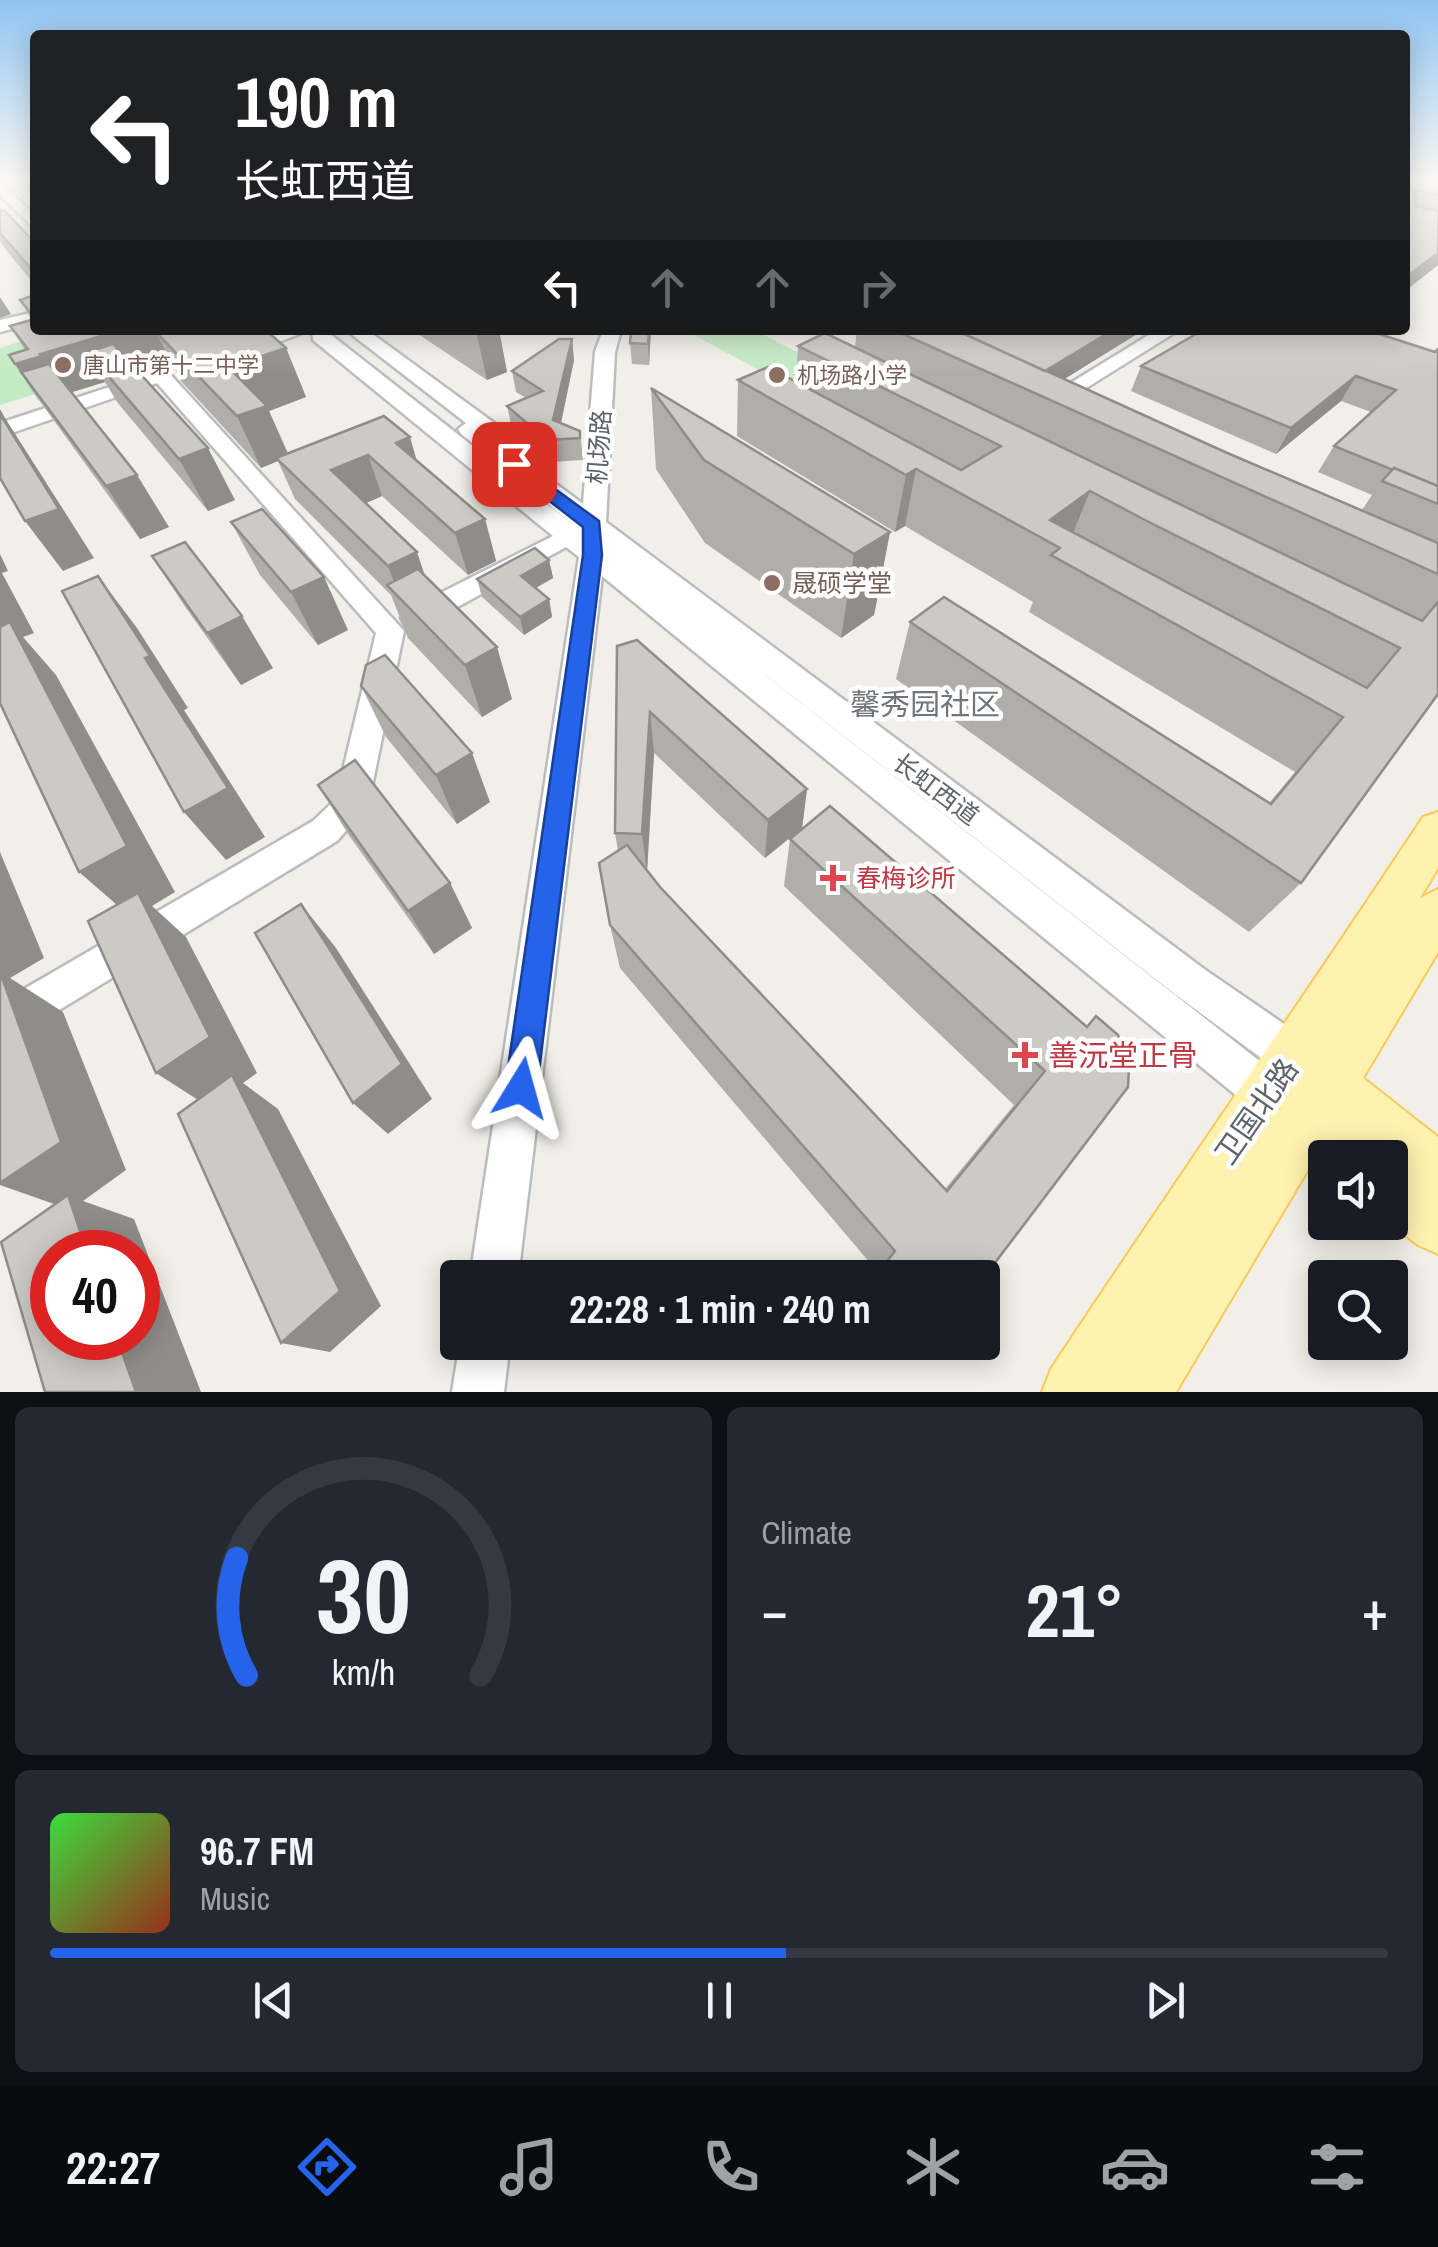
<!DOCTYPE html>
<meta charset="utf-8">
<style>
body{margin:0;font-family:"Archivo Narrow","Noto Sans SC",sans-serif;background:#242831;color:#f1f3f6;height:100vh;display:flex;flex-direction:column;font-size:38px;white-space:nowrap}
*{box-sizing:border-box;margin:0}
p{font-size:32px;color:#9ea1a6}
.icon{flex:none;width:55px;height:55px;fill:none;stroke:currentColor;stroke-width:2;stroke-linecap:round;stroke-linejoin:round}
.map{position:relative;height:1392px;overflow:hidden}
.side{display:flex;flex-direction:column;gap:15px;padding:15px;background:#0d0f14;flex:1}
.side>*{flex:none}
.hud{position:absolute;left:30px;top:30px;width:1380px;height:305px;border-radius:10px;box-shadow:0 5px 25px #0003;background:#202124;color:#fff;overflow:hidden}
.controls{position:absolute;left:1308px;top:1140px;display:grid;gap:20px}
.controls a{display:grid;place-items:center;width:100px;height:100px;border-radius:10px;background:#171b24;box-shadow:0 5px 25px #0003;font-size:50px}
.speed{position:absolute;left:30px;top:1230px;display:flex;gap:20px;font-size:50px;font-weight:700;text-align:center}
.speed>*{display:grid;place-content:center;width:130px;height:130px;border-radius:50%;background:#171b24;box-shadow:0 5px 25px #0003;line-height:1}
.speed .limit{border:15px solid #d22;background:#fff;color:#111}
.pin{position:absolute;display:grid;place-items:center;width:85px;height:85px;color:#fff;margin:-42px;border-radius:20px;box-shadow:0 5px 15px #0006}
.me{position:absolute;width:110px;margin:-55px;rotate:8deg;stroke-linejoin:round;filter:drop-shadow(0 0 8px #0008)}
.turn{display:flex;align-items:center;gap:35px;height:210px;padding:0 40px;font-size:45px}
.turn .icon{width:130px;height:130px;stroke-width:2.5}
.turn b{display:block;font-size:70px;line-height:85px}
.lanes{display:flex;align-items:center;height:95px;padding:0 40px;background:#0003;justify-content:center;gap:50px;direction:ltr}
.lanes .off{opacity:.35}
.big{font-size:75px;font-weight:700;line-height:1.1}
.side .tile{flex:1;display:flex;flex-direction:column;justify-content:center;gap:15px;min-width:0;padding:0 35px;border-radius:15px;background:#242831}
.side .dial{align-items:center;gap:0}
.dial svg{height:260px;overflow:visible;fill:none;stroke:#363941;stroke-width:7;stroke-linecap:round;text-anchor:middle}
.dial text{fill:#f1f3f6;stroke:none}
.song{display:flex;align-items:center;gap:30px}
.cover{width:120px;height:120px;border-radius:15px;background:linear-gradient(135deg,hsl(120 70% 55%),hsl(10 70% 35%))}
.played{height:10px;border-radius:5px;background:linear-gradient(90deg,#2563eb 55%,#363941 55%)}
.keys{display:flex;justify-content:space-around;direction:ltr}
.heat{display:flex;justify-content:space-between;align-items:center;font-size:55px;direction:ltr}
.side .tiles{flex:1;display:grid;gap:15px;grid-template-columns:1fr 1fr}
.tile:last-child{grid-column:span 2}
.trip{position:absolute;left:440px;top:1260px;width:560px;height:100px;border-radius:10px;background:#171b24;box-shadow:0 5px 25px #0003;font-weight:700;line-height:100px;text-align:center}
.menu{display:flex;height:160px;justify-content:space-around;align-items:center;background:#090b0e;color:#9ea1a6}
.menu .icon{width:70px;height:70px}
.menu .on{color:#2563eb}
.menu b{font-size:45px;color:#f1f3f6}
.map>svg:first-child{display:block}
</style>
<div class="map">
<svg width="1438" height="1392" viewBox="0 0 1438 1392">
<rect width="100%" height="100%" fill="#f1efe7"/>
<g fill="#c3eac3">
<path d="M685 330H754L824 366 786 385Z"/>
<path d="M28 339 42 392 0 405V348Z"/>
</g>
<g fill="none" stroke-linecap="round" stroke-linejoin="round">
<defs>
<g id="minor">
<path d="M0 183 35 215V229L0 195Z"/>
<path d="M35 312V323L0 332V320Z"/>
<path d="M282 330H310L247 354H233L230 350Z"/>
<path d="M312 330H330V334L581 531 461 434 458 429 466 423 346 330H367L501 428 504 433 496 439 583 504 595 352 603 330H621L615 352 606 522 1204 969 1310 1042 1316 1057 1310 1072 1295 1078 1280 1072 1176 995 605 550 1284 1080 1290 1095 1284 1110 1269 1116 1254 1110 602 576 518 1278H470L579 557 566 547 425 625H405L401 618 405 611 553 536 313 340Z"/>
<path d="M1157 330H1179L1051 410H1037L1033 406Z"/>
<path d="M161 370 168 372 404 631 368 806 337 841 0 1046V1003L313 821 336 799 376 633 157 383 0 437V423Z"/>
<path d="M460 1342H510L504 1392H452Z"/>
</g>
<path id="major" d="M1438 812V868L1420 898 1438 889V952L1363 1078 1438 1137V1254L1418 1245 1388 1222 1390 1158H1325V1173L1312 1163 1176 1392H1042L1051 1369C1173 1184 1301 1002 1423 817Z"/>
</defs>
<use href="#minor" stroke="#b9bdc1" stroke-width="5"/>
<use href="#major" stroke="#faca57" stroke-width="4"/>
<use href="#minor" fill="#fff" fill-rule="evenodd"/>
<use href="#major" fill="#fff1af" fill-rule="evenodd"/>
</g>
<g fill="#afaea9">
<path d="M17 180H35V198Z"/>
<path d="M1405 180H1438V265L1405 291Z"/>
<path d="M0 211 35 243V285L6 250 0 241Z"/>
<path d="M20 300 266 330 286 348 306 397 269 411 288 453 384 416 417 461 485 519 496 561 468 575 382 496 366 503 425 577 512 699 482 717 408 638 391 595 295 499 278 461 261 468 181 381 171 361 138 371 235 500 208 511 117 402 105 382 72 392 169 527 140 539 36 396 9 355 25 350 10 326 32 320Z"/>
<path d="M412 330H499L507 372 487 380Z"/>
<path d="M651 330 649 365 632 364 630 343Z"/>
<path d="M857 330H1144L1064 379 1225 452 1362 510 1372 495 1318 472 1334 446 1371 412 1341 401 1276 454 1131 391 1141 366 1435 352 1438 349V694L1301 883 1249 932 896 679 910 622 1270 802 1295 772 1029 612 1033 602 905 526 895 532 737 436 738 380 796 382 798 346 855 347Z"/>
<path d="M572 339 574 360 561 423 580 431 583 460 551 462 512 428 507 406 526 398 516 392 512 371Z"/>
<path d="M651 388 890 532 874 615 841 638 705 543 656 469Z"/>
<path d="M231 522 348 630 318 645 260 575Z"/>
<path d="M152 556 273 668 241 685 186 608Z"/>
<path d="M549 560 553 578 536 588 549 599 552 617 524 635 482 597 477 579Z"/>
<path d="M637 640 807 789 802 828 765 858 654 753 647 870 660 887 945 1189 1014 1105 784 886 790 839 1087 1027 982 1278H870L876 1270 620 968 610 925 618 851 615 833Z"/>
<path d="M361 686 490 802 457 824 386 737Z"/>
<path d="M318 785 450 883 472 928 434 954 348 834Z"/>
<path d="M901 1342H936L933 1347 909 1356Z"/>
</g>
<g fill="#8f8d89">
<path d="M1438 253V265L1405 291V278Z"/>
<path d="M0 297 11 314 0 318Z"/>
<path d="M122 330H237L155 331 171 361 111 380 88 352 105 382 66 394 21 372 42 405 15 364 40 354Z"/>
<path d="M474 330H499L507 372 487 380 476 331Z"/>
<path d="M649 330H651L649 365 648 344Z"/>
<path d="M1113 330H1143L1039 395 1037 376Z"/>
<path d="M572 339 574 360 557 442 553 420Z"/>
<path d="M286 348 306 397 269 411 289 457 276 458 278 461 261 468 237 416 228 367Z"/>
<path d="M1356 376 1341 401 1276 454 1291 428Z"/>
<path d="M0 409 5 418 94 558 63 571 25 521 0 420Z"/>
<path d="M410 437 422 479 396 443Z"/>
<path d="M208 448 235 500 208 511 179 459Z"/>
<path d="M368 455 382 496 348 511 331 470Z"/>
<path d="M916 469 905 526 895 532 906 475Z"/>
<path d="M137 475 169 527 140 539 106 486Z"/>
<path d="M1090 491 1067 548H1060L1050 520Z"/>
<path d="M485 519 496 561 468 575 455 533Z"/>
<path d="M890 532 874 615 841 638 854 554Z"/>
<path d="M417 552 431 594 400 598 388 566Z"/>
<path d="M0 554 8 571 2 573 34 633 23 637 56 675 175 892 152 906 186 937 257 1073 243 1083 278 1109 381 1306 330 1352 281 1343 209 1107 156 1073 132 918 79 872 0 647Z"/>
<path d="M549 560 553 578 525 594 521 576Z"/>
<path d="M98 576 137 628 188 708 184 710 265 837 226 860 184 812 145 658Z"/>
<path d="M324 577 348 630 318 645 291 592Z"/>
<path d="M549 599 552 617 524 635 520 617Z"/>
<path d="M242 616 273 668 241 685 207 633Z"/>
<path d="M497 647 512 699 482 717 465 665Z"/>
<path d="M650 712 654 753 647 872 642 834Z"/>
<path d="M472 753 490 802 457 824 436 775Z"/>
<path d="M807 789 802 828 765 858 768 820Z"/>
<path d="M0 852 44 958 10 978 63 1012 126 1170 83 1201 134 1219 201 1392H136L117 1338H138V1252H87L71 1210 0 1185Z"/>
<path d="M450 883 472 928 434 954 408 911Z"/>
<path d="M301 904 336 948 432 1099 388 1134 353 1103Z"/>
</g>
<g fill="#cccac4" stroke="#8f8d89" stroke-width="2.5" fill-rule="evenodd">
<path d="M1405 180H1438V195L1415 190 1416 206 1438 211V253L1405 278Z"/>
<path d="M4 210 35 243V273L0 233V211Z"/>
<path d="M35 295V318L20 300Z"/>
<path d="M35 319V330H122L40 354 42 356 15 364 9 355 28 349 10 326Z"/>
<path d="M159 330H266L286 348 228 367 267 406 237 416 155 331Z"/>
<path d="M631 330H649L648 344 630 343Z"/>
<path d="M894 330H956L1225 452 1438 543V574Z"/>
<path d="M956 330H1113L1045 371Z"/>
<path d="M1203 330H1367L1435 352 1438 349V486L1394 468 1393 470 1334 446 1396 390 1356 376 1291 428 1141 366Z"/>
<path d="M825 333 1422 621 1438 602V694L1301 883 910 622 944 597 1271 804 1343 717 1051 555 1060 548 916 469 906 475 738 380 768 367 961 470 1001 446 798 346ZM1090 491 1145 520 1400 648 1367 688 1050 520Z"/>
<path d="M559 339H572L553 420 580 431V438L547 440 507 406 543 391 512 371Z"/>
<path d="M113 344 208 448 179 459 88 352Z"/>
<path d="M49 364 137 475 106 486 21 372Z"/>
<path d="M651 388 890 532 854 554 704 460Z"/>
<path d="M0 414 59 509 25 521 0 478Z"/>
<path d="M384 416 410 437 396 443 485 519 455 533 368 455 331 470 417 552 388 566 276 458Z"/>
<path d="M1394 468 1438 486V504L1382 481Z"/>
<path d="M262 509 324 577 291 592 231 522Z"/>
<path d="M185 542 242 616 207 633 152 556Z"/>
<path d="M535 548 549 560 521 576 549 599 520 617 477 579Z"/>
<path d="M418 569 497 647 465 665 387 585Z"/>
<path d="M98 576 150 656 145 658 228 788 184 812 62 591Z"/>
<path d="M10 622 127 846 79 872 0 703V627Z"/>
<path d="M637 640 807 789 768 820 650 712 642 834 615 833 617 646Z"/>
<path d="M385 655 472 753 436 775 361 686 366 665Z"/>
<path d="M355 760 450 883 408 911 318 785Z"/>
<path d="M830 806 1087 1027 1096 1016 1118 1035 1129 1067 1128 1087 982 1280V1278H892L885 1264 895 1251 610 925 599 863 627 845 660 887 947 1191 1045 1071 790 839Z"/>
<path d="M138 893 210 1037 156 1073 88 921Z"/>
<path d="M301 904 402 1064 353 1103 255 933Z"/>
<path d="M0 972 61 1142 0 1183Z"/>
<path d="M232 1075 340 1291 281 1343 178 1114Z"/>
<path d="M68 1195 87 1252H52V1338H117L136 1392H45L1 1242Z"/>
</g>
<linearGradient id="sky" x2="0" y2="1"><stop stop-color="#8fc4f1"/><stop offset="0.48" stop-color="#f9f8f4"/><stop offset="1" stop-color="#f9f8f4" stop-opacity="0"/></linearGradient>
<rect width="1438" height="374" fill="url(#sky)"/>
<path fill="#2563eb" stroke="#184099" stroke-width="2.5" d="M514 459 599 521 602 555 537 1088 532 1100 521 1104 510 1100 505 1088 583 555V527L507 468 505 464Z"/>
<g fill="#8d6e63" stroke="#fff" stroke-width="4">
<circle cx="63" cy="365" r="10"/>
<circle cx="777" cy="375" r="10"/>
<circle cx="772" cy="583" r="10"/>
</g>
<g fill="#e0444e" stroke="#fff" stroke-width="4">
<path d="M828 863h10v10h10v10h-10v10h-10v-10h-10v-10h10z"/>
<path d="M1020 1040h10v10h10v10h-10v10h-10v-10h-10v-10h10z"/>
</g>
<g text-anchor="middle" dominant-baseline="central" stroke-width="9" stroke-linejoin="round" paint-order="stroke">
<g font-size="22" fill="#785e54" stroke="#fff" text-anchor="start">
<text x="83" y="365">唐山市第十二中学</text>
<text x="797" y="375">机场路小学</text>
</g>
<g font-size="25" fill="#5e6368" stroke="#fff">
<text transform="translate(599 447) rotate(-86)">机场路</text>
<text transform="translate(936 789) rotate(37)">长虹西道</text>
</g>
<g font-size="25" fill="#785e54" stroke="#fff" text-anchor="start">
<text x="792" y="583">晟硕学堂</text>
</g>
<g font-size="25" fill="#be3a42" stroke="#fff" text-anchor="start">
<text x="856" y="878">春梅诊所</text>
</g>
<g font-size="30" fill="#6f757a" stroke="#fff">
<text x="925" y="704">馨秀园社区</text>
</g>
<g font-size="30" fill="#be3a42" stroke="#fff" text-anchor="start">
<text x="1048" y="1055">善沅堂正骨</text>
</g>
<g font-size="30" fill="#5e6368" stroke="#fff">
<text transform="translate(1256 1111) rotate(-55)">卫国北路</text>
</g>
</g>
</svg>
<div class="controls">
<a><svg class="icon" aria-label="sound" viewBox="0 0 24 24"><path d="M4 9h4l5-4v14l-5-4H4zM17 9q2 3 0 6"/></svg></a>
<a><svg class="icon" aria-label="search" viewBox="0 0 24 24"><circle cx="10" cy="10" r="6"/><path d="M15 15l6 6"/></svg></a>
</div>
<div class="speed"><div class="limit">40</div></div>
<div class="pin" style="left:514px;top:464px;background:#d93025"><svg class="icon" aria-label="arrive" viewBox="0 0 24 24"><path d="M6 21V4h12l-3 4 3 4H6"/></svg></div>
<svg class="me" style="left:521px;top:1088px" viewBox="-20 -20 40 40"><path d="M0-17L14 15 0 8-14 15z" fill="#2563eb" stroke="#fff" stroke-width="4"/></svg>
<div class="trip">22:28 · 1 min · 240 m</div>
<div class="hud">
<div class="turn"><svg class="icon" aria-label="left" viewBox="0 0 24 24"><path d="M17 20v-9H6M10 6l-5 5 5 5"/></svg><div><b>190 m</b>长虹西道</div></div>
<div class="lanes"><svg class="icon" aria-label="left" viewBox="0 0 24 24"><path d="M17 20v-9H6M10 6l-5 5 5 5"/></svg><svg class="icon off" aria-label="ahead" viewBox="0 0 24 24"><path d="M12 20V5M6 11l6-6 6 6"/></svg><svg class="icon off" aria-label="ahead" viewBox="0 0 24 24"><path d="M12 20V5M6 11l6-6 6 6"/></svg><svg class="icon off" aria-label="right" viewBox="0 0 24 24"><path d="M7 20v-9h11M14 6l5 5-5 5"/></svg></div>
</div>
</div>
<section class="side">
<div class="tiles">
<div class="tile dial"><svg viewBox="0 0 100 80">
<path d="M14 69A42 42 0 1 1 86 69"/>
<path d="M14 69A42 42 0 0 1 11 33" stroke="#2563eb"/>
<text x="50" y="56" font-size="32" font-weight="700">30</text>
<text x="50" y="72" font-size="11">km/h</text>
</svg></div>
<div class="tile"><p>Climate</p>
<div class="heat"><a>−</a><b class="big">21°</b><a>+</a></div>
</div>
<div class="tile">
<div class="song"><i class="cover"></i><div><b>96.7 FM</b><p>Music</p></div></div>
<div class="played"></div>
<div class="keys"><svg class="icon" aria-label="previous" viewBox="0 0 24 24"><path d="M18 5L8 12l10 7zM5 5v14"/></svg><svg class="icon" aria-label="pause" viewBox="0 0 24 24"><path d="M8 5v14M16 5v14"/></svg><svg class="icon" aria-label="next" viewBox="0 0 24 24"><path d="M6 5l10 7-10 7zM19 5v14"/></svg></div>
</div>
</div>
</section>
<nav class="menu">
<b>22:27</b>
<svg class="icon on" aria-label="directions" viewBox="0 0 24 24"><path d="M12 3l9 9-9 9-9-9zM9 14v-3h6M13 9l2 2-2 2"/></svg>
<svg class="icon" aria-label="music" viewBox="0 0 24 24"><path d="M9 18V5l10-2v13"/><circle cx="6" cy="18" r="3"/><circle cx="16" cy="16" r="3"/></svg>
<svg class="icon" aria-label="phone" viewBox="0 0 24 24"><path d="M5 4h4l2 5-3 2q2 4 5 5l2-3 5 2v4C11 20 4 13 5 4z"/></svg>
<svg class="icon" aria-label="climate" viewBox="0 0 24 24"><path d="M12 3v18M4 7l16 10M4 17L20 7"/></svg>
<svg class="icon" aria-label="car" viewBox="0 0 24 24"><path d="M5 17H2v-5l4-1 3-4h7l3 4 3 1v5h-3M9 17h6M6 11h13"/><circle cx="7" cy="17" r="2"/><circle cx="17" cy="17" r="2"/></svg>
<svg class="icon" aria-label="filters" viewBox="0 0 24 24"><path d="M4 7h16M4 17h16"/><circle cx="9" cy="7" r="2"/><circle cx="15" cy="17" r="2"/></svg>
</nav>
